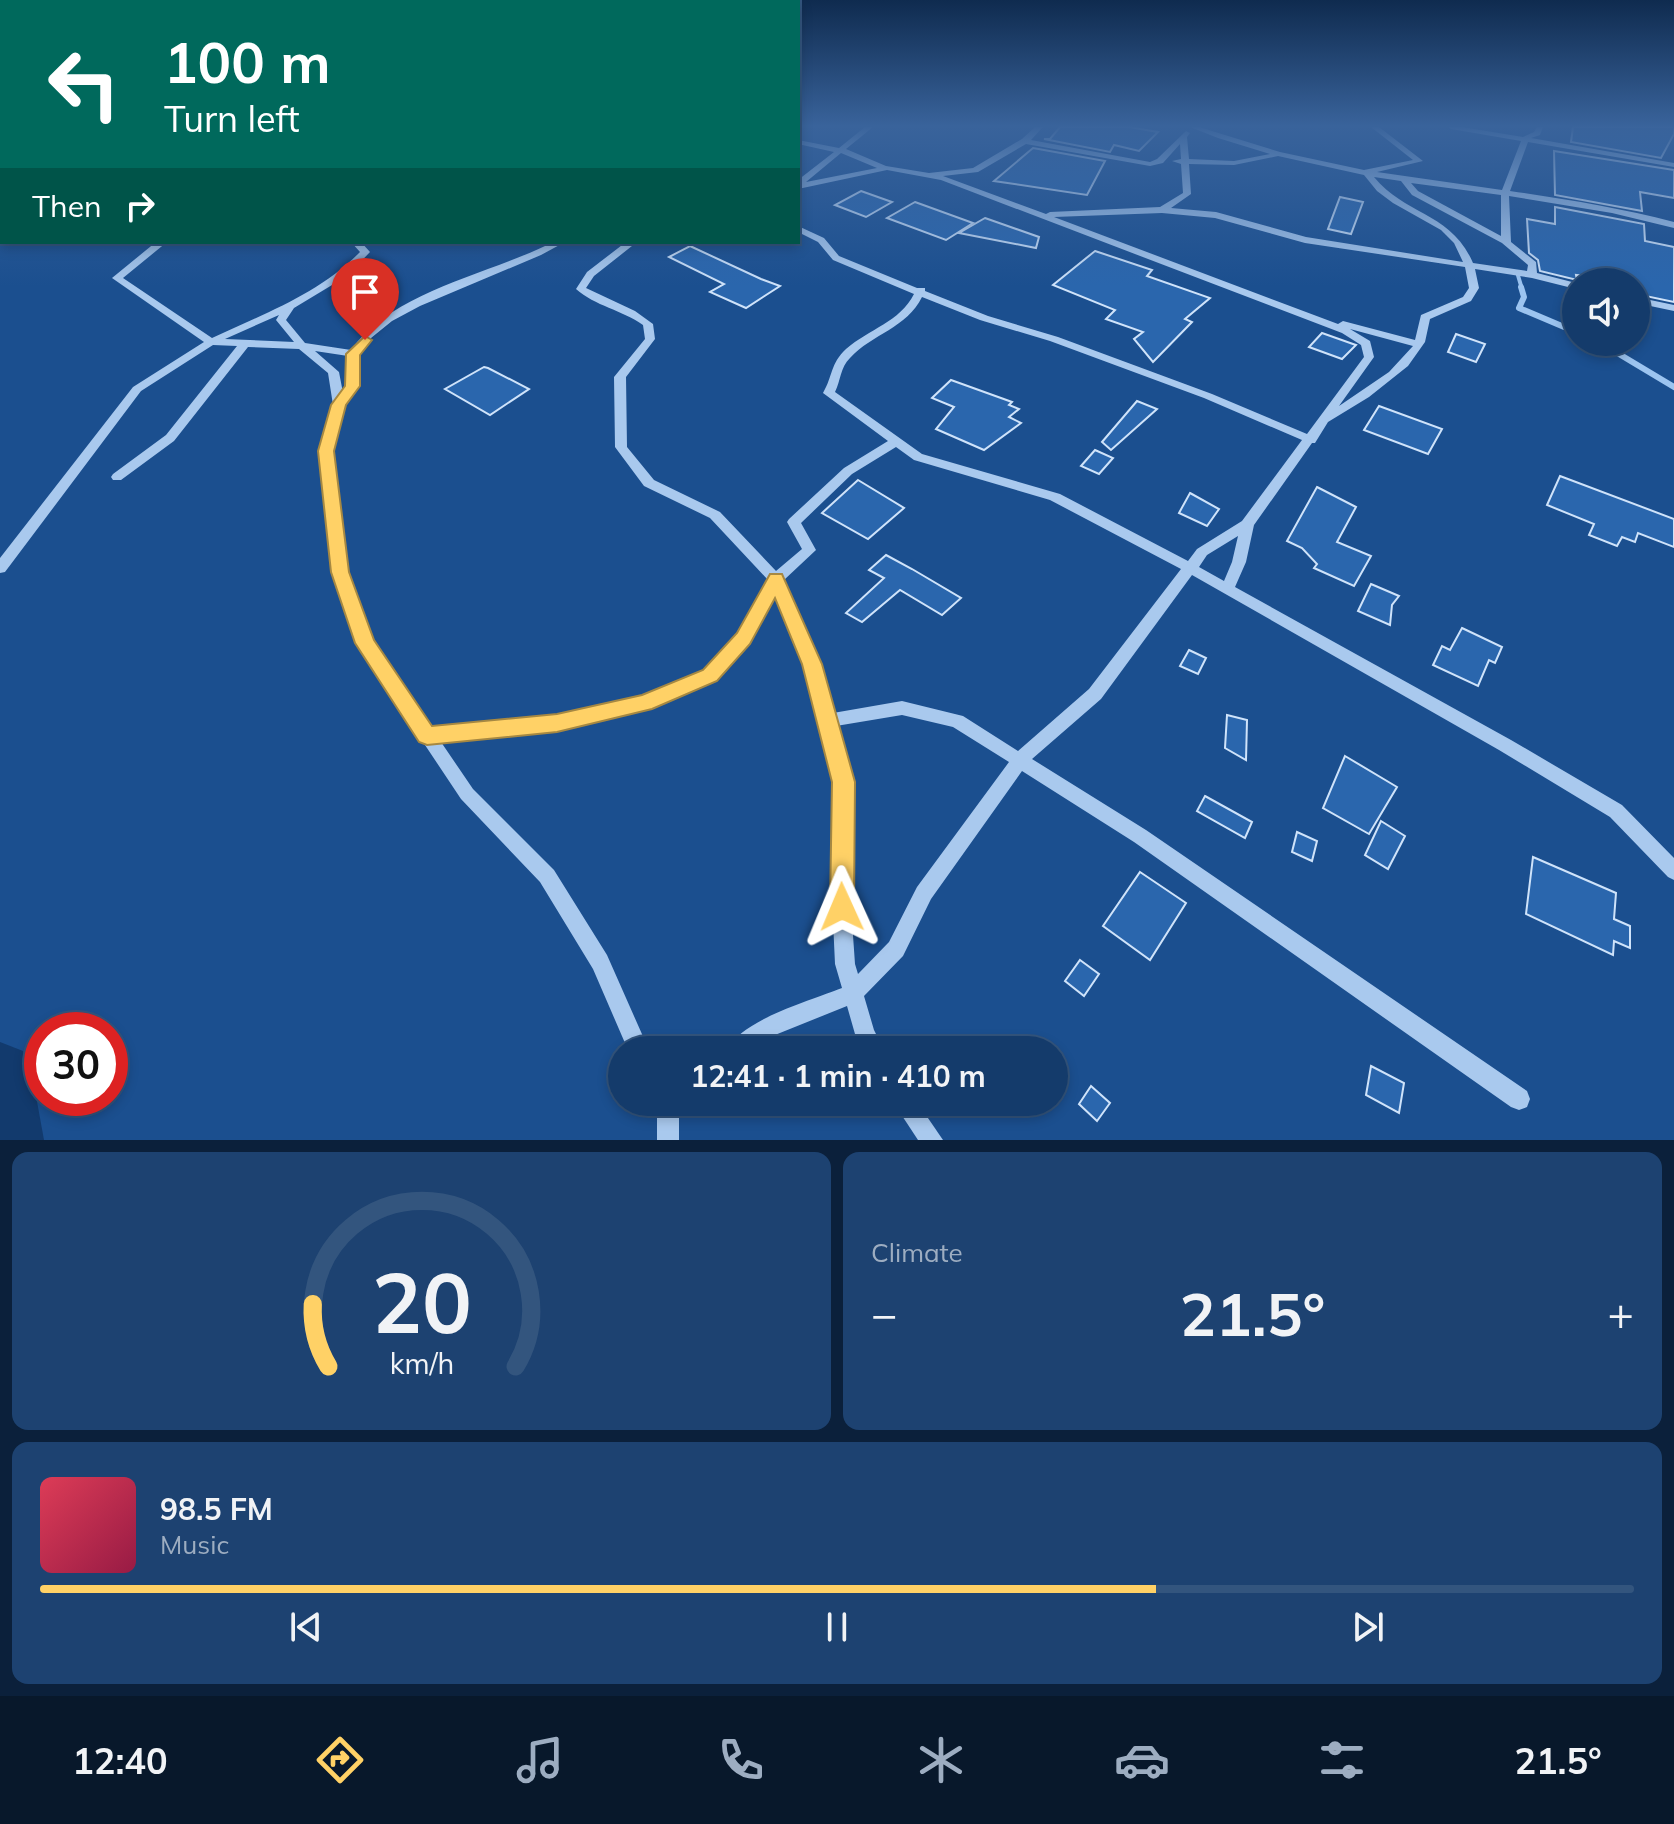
<!DOCTYPE html>
<meta charset="utf-8">
<style>
body{margin:0;font-family:Mulish,sans-serif;background:#1d4271;color:#f1f3f6;height:100vh;display:flex;flex-direction:column;font-size:30px;white-space:nowrap}
*{box-sizing:border-box;margin:0}
p{font-size:26px;color:#9dadc1}
.icon{flex:none;width:44px;height:44px;fill:none;stroke:currentColor;stroke-width:2;stroke-linecap:round;stroke-linejoin:round}
.map{position:relative;height:1140px;overflow:hidden}
.panel{display:flex;flex-direction:column;gap:12px;padding:12px;background:#0b203b;flex:1}
.panel>*{flex:none}
.guide{position:absolute;left:0px;top:0px;width:800px;height:244px;box-shadow:0 4px 12px #0003,0 0 0 2px #33557e;background:#00695c;color:#fff;overflow:hidden}
.controls{position:absolute;left:1562px;top:268px;display:grid;gap:16px}
.controls a{display:grid;place-items:center;width:88px;height:88px;border-radius:50%;background:#143b6b;box-shadow:0 4px 12px #0003,0 0 0 2px #33557e;font-size:40px}
.speed{position:absolute;left:24px;top:1012px;display:flex;gap:16px;font-size:40px;font-weight:700;text-align:center}
.speed>*{display:grid;place-content:center;width:104px;height:104px;border-radius:50%;background:#143b6b;box-shadow:0 4px 12px #0003,0 0 0 2px #33557e;line-height:1}
.speed .limit{border:12px solid #d22;background:#fff;color:#111}
.pin{position:absolute;display:grid;place-items:center;width:68px;height:68px;color:#fff;margin:-82px -34px;border-radius:50% 50% 50% 0;rotate:-45deg;box-shadow:0 0 8px #0007}
.pin .icon{rotate:45deg}
.me{position:absolute;width:88px;margin:-44px;rotate:359deg;stroke-linejoin:round;filter:drop-shadow(0 0 6px #0008)}
.turn{display:flex;align-items:center;gap:28px;height:168px;padding:0 32px;font-size:36px}
.turn .icon{width:104px;height:104px;stroke-width:2.5}
.turn b{display:block;font-size:56px;line-height:68px}
.then{display:flex;align-items:center;height:76px;padding:0 32px;background:#0003;gap:16px;font-size:30px}
.big{font-size:60px;font-weight:700;line-height:1.1}
.panel .card{flex:1;display:flex;flex-direction:column;justify-content:center;gap:12px;min-width:0;padding:0 28px;border-radius:16px;background:#1d4271}
.panel .dial{align-items:center;gap:0}
.dial svg{height:208px;overflow:visible;fill:none;stroke:#33557e;stroke-width:7;stroke-linecap:round;text-anchor:middle}
.dial text{fill:#f1f3f6;stroke:none}
.song{display:flex;align-items:center;gap:24px}
.cover{width:96px;height:96px;border-radius:12px;background:linear-gradient(135deg,hsl(350 70% 55%),hsl(340 70% 35%))}
.played{height:8px;border-radius:4px;background:linear-gradient(90deg,#ffd166 70%,#33557e 70%)}
.keys{display:flex;justify-content:space-around;direction:ltr}
.heat{display:flex;justify-content:space-between;align-items:center;font-size:44px;direction:ltr}
.panel .tiles{flex:1;display:grid;gap:12px;grid-template-columns:1fr 1fr}
.card:last-child{grid-column:span 2}
.trip{position:absolute;left:608px;top:1036px;width:460px;height:80px;border-radius:40px;background:#143b6b;box-shadow:0 4px 12px #0003,0 0 0 2px #33557e;font-weight:700;line-height:80px;text-align:center}
.tab-bar{display:flex;height:128px;justify-content:space-around;align-items:center;background:#08182b;color:#9dadc1}
.tab-bar .icon{width:56px;height:56px}
.tab-bar .on{color:#ffd166}
.tab-bar b{font-size:36px;color:#f1f3f6}
.map>svg:first-child{display:block}
</style>
<div class="map">
<svg width="1674" height="1140" viewBox="0 0 1674 1140">
<rect width="100%" height="100%" fill="#1b4f8f"/>
<g fill="none" stroke-linecap="round" stroke-linejoin="round">
<path stroke="#9cc4f0" stroke-width="4" d="M1517 272 1522 289"/>
<g stroke="#9cc4f0" stroke-width="6">
<path d="M1521 287 1524 297 1519 308 1576 332"/>
<path d="M1599 342 1674 387"/>
</g>
<path fill="#123a6d" fill-rule="evenodd" d="M0 1042 23 1051 32 1074 44 1140H0Z"/>
</g>
<g fill="#2a66ad" stroke="#cfe3fa" stroke-width="2">
<path d="M1060 127H1129L1158 132 1139 151 1114 145 1110 152 1044 139H1050Z"/>
<path d="M1573 127H1674V134L1661 158 1571 142Z"/>
<path d="M1033 148 1105 161 1087 195 994 181Z"/>
<path d="M1554 151 1674 170V198L1640 192 1642 211 1555 195Z"/>
<path d="M861 191 892 202 866 217 835 205Z"/>
<path d="M1340 197 1363 202 1351 234 1328 229Z"/>
<path d="M915 202 973 223 946 240 887 218Z"/>
<path d="M1555 207 1644 224 1645 241 1674 247V302L1636 294V282L1576 275 1577 280 1540 271 1538 260 1529 253 1527 219 1555 224Z"/>
<path d="M985 218 1039 237 1036 248 959 233Z"/>
<path d="M690 246 761 279 780 286 746 308 710 292 724 284 669 257Z"/>
<path d="M1095 251 1152 270 1147 276 1210 298 1185 319 1192 322 1153 362 1134 339 1143 332 1106 319 1115 310 1053 285Z"/>
<path d="M1322 333 1353 344 1356 345 1342 359 1309 347Z"/>
<path d="M1456 334 1485 344 1476 362 1448 352Z"/>
<path d="M484 367 488 368 529 389 490 415 445 389Z"/>
<path d="M951 380 1012 402 1009 405 1019 409 1009 417 1021 423 984 450 936 429 954 407 932 398Z"/>
<path d="M1137 401 1157 409 1111 450 1102 442Z"/>
<path d="M1379 406 1442 429 1428 454 1364 430Z"/>
<path d="M1095 450 1113 458 1099 474 1081 466Z"/>
<path d="M1560 476 1674 519V547L1638 533 1635 542 1622 537 1617 546 1589 535 1594 524 1547 505Z"/>
<path d="M858 480 904 508 868 539 822 513Z"/>
<path d="M1317 487 1356 507 1337 542 1371 556 1354 586 1314 568 1317 564 1302 548 1287 541Z"/>
<path d="M1190 493 1219 509 1207 526 1179 513Z"/>
<path d="M886 555 912 569 961 598 942 615 900 590 862 622 846 613 884 578 869 570Z"/>
<path d="M1371 584 1399 596 1392 605 1390 625 1358 611Z"/>
<path d="M1462 628 1502 647 1495 663 1489 660 1478 686 1433 665 1442 646 1450 650Z"/>
<path d="M1189 650 1206 658 1198 674 1180 666Z"/>
<path d="M1227 715 1247 720 1246 760 1225 748Z"/>
<path d="M1345 756 1397 787 1369 834 1323 808Z"/>
<path d="M1205 796 1252 822 1245 838 1197 811Z"/>
<path d="M1381 821 1405 836 1388 869 1365 855Z"/>
<path d="M1297 832 1317 841 1312 861 1292 852Z"/>
<path d="M1533 857 1616 893 1614 919 1630 926V948L1614 941 1613 955 1526 914Z"/>
<path d="M1140 872 1186 903 1150 960 1103 926Z"/>
<path d="M1080 960 1099 974 1084 996 1065 981Z"/>
<path d="M1371 1066 1404 1083 1399 1113 1366 1095Z"/>
<path d="M1091 1086 1110 1103 1097 1121 1079 1104Z"/>
</g>
<g fill="none" stroke-linecap="round" stroke-linejoin="round">
<g fill="#a9c9ee" fill-rule="evenodd">
<path d="M865 127H873L846 149 886 166 929 173 973 168 1022 139 1035 127H1043L1031 140 1150 162 1157 159 1186 131 1190 133 1187 137 1189 159 1234 161 1270 154 1218 138 1190 127H1199L1280 152 1364 170 1413 160 1371 127H1379L1423 161 1377 172 1502 190 1521 141 1451 129 1448 127H1462L1523 137 1534 132 1537 127H1543L1540 135 1531 138 1674 163V167L1528 142 1510 191C1566 199 1620 208 1674 222V228L1612 213 1509 196 1511 242 1536 262 1537 273 1576 283V289L1532 278 1475 269 1479 288 1471 301 1430 319 1425 342 1408 366 1369 397 1328 422 1315 443H1312L1254 525 1246 562 1235 587 1511 740 1622 805 1674 858V880L1668 877 1610 817 1499 750 1192 575 1101 699 1032 759 1146 830 1527 1091 1530 1099 1527 1107 1519 1110 1511 1107 1134 842 1022 771 931 899 903 956 864 996 874 1030 884 1050H862L855 1034 847 1006 765 1039 754 1050H728C740 1020 812 1000 842 988L835 964 831 878 834 782 804 664 775 594 749 642 715 679 645 710 557 730 441 742 473 789 554 870 607 955 649 1050H628L593 969 540 882 461 799 357 643 333 572 320 451 333 405 328 373 299 349 248 347 174 441 121 480H113L111 477 113 474 166 435 237 346 213 345 141 391 5 572 0 573V558L133 387 204 342 112 278 156 242H167L123 278 212 338C264 314 320 293 360 252L351 242H361L370 252 347 276 294 308 286 320 305 343 351 350C394 290 489 275 553 242H565L541 255 420 306 392 321 371 338 359 354V385L345 405 332 451 347 572 372 641 432 729 557 716 643 697 705 671 739 634 768 580 710 518 644 486 615 447 614 377 645 339 643 325C622 310 595 306 576 289L587 272 626 242H637L594 276 586 288 635 311 653 324 655 339 626 377 627 447 654 480 720 512 776 571 802 549 787 522 789 519 844 468 888 441 823 393C833 376 830 364 846 349 869 329 900 322 914 294L833 260 818 242 798 232V226L824 238 839 256 917 288H925V291L988 316 1058 337 1212 394 1307 434 1364 357 1361 345 1342 333 941 180 887 170 798 189V180L834 152 798 144V140L839 148ZM1026 144 1150 166 1163 163 1180 144 1181 159 1172 161 1181 164 1183 193 1160 207 1050 212 1046 214 943 176 978 172ZM841 153 877 168 806 182ZM1278 156 1364 175 1377 191 1393 203 1441 230 1454 243 1463 262 1306 237 1216 212 1171 208 1191 194 1189 164 1234 165ZM1374 177 1401 181 1412 195 1502 243 1528 265 1527 271 1473 263C1451 212 1406 216 1374 177ZM1411 183 1501 195V236L1418 191ZM1162 213 1215 218 1305 243 1465 267 1469 288 1463 297 1421 315 1415 340 1343 321 1338 324 1054 217ZM922 297 980 320 1050 341 1204 398 1302 440 1242 521 1197 549 1188 561 1060 494 922 454 835 392C841 380 840 368 850 358 872 334 907 328 922 297ZM279 315 276 320 294 342 225 339ZM1350 329 1413 346 1389 372 1339 406 1374 357 1370 341ZM315 351 348 356 347 385 343 393 339 372ZM896 447 914 460 1050 500 1181 569 1089 689 1018 751 963 716 902 701 833 713 820 664 784 580 816 550 801 523 852 474ZM1238 536 1232 562 1224 581 1199 567 1207 555ZM902 715 953 727 1009 762 917 887 889 942 858 974 855 964 849 878 852 782 836 726Z"/>
<path d="M1636 297 1674 305V311L1636 303Z"/>
<path d="M652 1102H674L679 1113V1140H657V1114Z"/>
<path d="M893 1102H917L943 1140H918Z"/>
</g>
</g>
<linearGradient id="sky" x2="0" y2="1"><stop stop-color="#0f2b4f"/><stop offset="0.44" stop-color="#39639b"/><stop offset="1" stop-color="#39639b" stop-opacity="0"/></linearGradient>
<rect width="1674" height="286" fill="url(#sky)"/>
<path fill="#ffd166" stroke="#a68842" stroke-width="2" d="M365 336 372 340 360 355V386L346 405 334 451 349 572 374 640 432 726 557 714 642 695 703 670 737 633 770 574H782L822 664 855 782 854 907 850 915 842 919 833 915 830 907 832 782 802 664 775 598 750 644 717 681 652 709 557 732 427 745 419 742 355 643 331 572 318 451 331 405 345 386 346 354Z"/>
</svg>
<div class="controls">
<a><svg class="icon" aria-label="sound" viewBox="0 0 24 24"><path d="M4 9h4l5-4v14l-5-4H4zM17 9q2 3 0 6"/></svg></a>
</div>
<div class="speed"><div class="limit">30</div></div>
<div class="pin" style="left:365px;top:340px;background:#d93025"><svg class="icon" aria-label="arrive" viewBox="0 0 24 24"><path d="M6 21V4h12l-3 4 3 4H6"/></svg></div>
<svg class="me" style="left:842px;top:907px" viewBox="-20 -20 40 40"><path d="M0-17L14 15 0 8-14 15z" fill="#ffd166" stroke="#fff" stroke-width="4"/></svg>
<div class="trip">12:41 · 1 min · 410 m</div>
<div class="guide">
<div class="turn"><svg class="icon" aria-label="left" viewBox="0 0 24 24"><path d="M17 20v-9H6M10 6l-5 5 5 5"/></svg><div><b>100 m</b>Turn left</div></div>
<div class="then">Then<svg class="icon" aria-label="right" viewBox="0 0 24 24"><path d="M7 20v-9h11M14 6l5 5-5 5"/></svg></div>
</div>
</div>
<section class="panel">
<div class="tiles">
<div class="card dial"><svg viewBox="0 0 100 80">
<path d="M14 69A42 42 0 1 1 86 69"/>
<path d="M14 69A42 42 0 0 1 8 45" stroke="#ffd166"/>
<text x="50" y="56" font-size="32" font-weight="700">20</text>
<text x="50" y="72" font-size="11">km/h</text>
</svg></div>
<div class="card"><p>Climate</p>
<div class="heat"><a>−</a><b class="big">21.5°</b><a>+</a></div>
</div>
<div class="card">
<div class="song"><i class="cover"></i><div><b>98.5 FM</b><p>Music</p></div></div>
<div class="played"></div>
<div class="keys"><svg class="icon" aria-label="previous" viewBox="0 0 24 24"><path d="M18 5L8 12l10 7zM5 5v14"/></svg><svg class="icon" aria-label="pause" viewBox="0 0 24 24"><path d="M8 5v14M16 5v14"/></svg><svg class="icon" aria-label="next" viewBox="0 0 24 24"><path d="M6 5l10 7-10 7zM19 5v14"/></svg></div>
</div>
</div>
</section>
<nav class="tab-bar">
<b>12:40</b>
<svg class="icon on" aria-label="directions" viewBox="0 0 24 24"><path d="M12 3l9 9-9 9-9-9zM9 14v-3h6M13 9l2 2-2 2"/></svg>
<svg class="icon" aria-label="music" viewBox="0 0 24 24"><path d="M9 18V5l10-2v13"/><circle cx="6" cy="18" r="3"/><circle cx="16" cy="16" r="3"/></svg>
<svg class="icon" aria-label="phone" viewBox="0 0 24 24"><path d="M5 4h4l2 5-3 2q2 4 5 5l2-3 5 2v4C11 20 4 13 5 4z"/></svg>
<svg class="icon" aria-label="climate" viewBox="0 0 24 24"><path d="M12 3v18M4 7l16 10M4 17L20 7"/></svg>
<svg class="icon" aria-label="car" viewBox="0 0 24 24"><path d="M5 17H2v-5l4-1 3-4h7l3 4 3 1v5h-3M9 17h6M6 11h13"/><circle cx="7" cy="17" r="2"/><circle cx="17" cy="17" r="2"/></svg>
<svg class="icon" aria-label="filters" viewBox="0 0 24 24"><path d="M4 7h16M4 17h16"/><circle cx="9" cy="7" r="2"/><circle cx="15" cy="17" r="2"/></svg>
<b>21.5°</b>
</nav>
